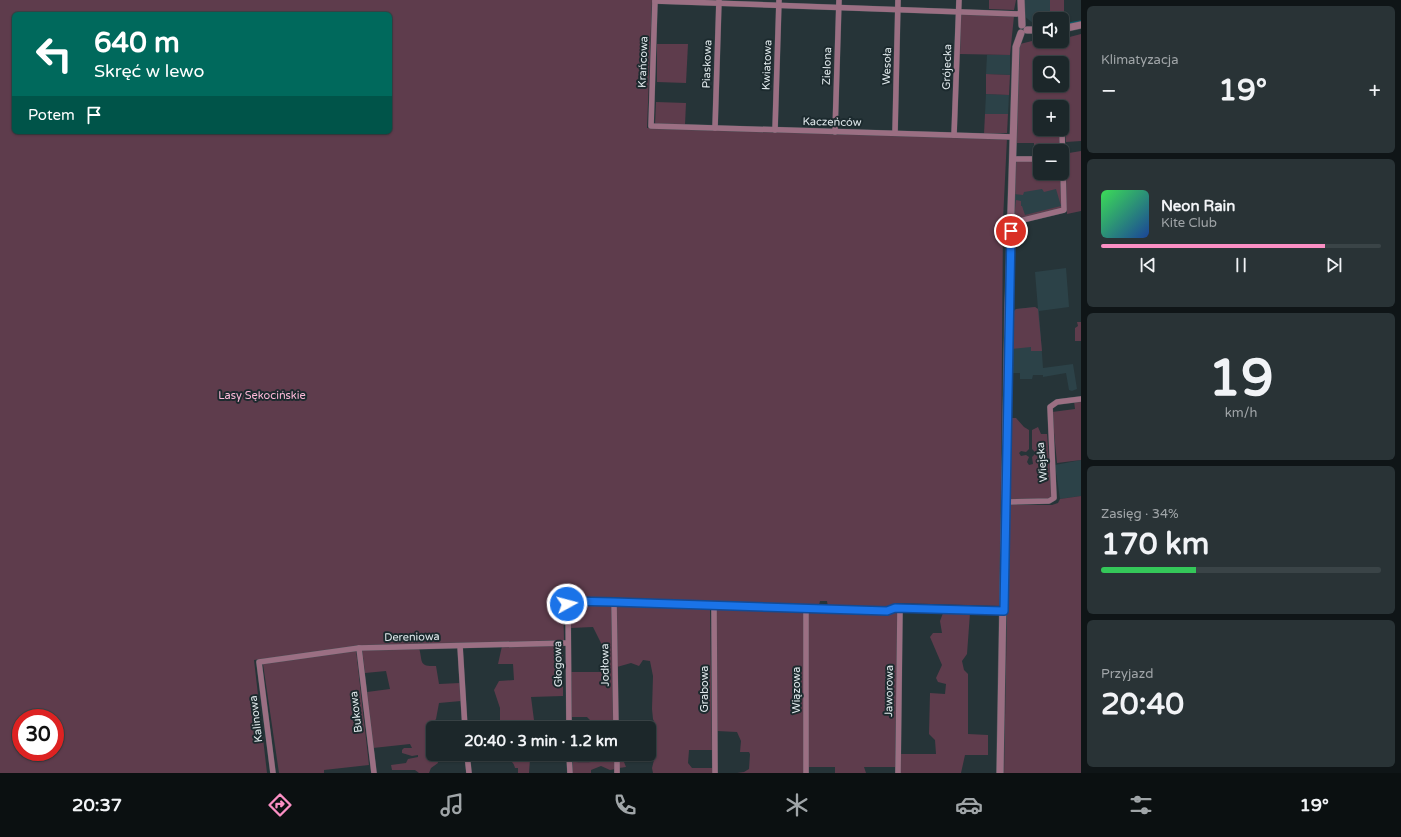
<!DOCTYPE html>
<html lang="pl">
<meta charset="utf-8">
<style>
body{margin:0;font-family:"Varela Round",sans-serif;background:#293336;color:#f1f3f6;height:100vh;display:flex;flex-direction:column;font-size:15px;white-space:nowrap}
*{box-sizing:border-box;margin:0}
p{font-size:13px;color:#a0a5a8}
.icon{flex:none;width:22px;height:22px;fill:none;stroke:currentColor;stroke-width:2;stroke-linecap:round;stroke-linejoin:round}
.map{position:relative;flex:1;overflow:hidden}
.panel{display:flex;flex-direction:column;gap:6px;padding:6px;background:#0f1517;width:320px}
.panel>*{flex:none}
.banner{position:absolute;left:12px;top:12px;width:380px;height:122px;border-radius:6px;box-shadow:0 1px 3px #0004,0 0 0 1px #3a4447;background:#00695c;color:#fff;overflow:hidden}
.fabs{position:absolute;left:1033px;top:12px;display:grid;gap:8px}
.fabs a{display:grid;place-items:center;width:36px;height:36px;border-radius:6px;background:#1c272a;box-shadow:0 1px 3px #0004,0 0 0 1px #3a4447;font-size:20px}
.speed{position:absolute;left:12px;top:709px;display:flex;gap:8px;font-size:20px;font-weight:700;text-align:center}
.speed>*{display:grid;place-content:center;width:52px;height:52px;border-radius:50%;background:#1c272a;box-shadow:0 1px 3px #0004,0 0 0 1px #3a4447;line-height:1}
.speed .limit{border:6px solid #d22;background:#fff;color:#111}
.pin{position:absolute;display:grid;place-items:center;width:34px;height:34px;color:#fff;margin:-17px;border:2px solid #fff;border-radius:50%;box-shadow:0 1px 4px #0007}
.me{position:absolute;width:44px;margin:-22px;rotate:83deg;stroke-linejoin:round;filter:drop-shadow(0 0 3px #0008)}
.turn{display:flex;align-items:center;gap:14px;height:84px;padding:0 16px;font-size:18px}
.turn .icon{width:52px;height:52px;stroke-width:2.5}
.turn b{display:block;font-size:28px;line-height:34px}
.then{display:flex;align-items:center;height:38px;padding:0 16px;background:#0003;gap:8px;font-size:15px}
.big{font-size:30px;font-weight:700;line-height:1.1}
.panel .widget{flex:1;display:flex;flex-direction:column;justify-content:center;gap:6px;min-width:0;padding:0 14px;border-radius:6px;background:#293336}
.panel .dial{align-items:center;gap:0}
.dial b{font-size:52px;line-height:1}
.song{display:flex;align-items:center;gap:12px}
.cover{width:48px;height:48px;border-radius:6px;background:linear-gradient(135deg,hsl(130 70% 55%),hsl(220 70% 35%))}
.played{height:4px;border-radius:2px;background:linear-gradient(90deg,#fb8fc4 80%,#3a4447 80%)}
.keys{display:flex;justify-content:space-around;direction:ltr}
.heat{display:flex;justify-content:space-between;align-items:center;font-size:22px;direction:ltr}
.charge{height:6px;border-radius:3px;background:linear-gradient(90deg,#34c759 34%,#3a4447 0)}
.trip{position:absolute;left:426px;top:721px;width:230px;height:40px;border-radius:6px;background:#1c272a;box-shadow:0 1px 3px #0004,0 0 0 1px #3a4447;font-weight:700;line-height:40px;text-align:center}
.tabs{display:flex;height:64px;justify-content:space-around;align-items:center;background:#0b1011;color:#a0a5a8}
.tabs .icon{width:28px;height:28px}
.tabs .on{color:#fb8fc4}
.tabs b{font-size:18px;color:#f1f3f6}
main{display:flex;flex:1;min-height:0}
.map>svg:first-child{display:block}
</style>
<main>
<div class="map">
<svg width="1081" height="773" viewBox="0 0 1081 773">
<rect width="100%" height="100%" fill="#263438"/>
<g fill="#2c4248">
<path d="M1025 0H1050V19H1040V26L1038 27 1024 16Z"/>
<path d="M987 55H1010V75L986 74Z"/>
<path d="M986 94 1009 95 1008 114H985Z"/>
<path d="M1014 164 1040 173H1062L1063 206 1014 222Z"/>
<path d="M1066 268 1069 307 1039 311 1043 368 1073 364 1077 389 1072 391 1069 390 1066 373 1043 377V375H1033L1032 379H1020V373H1010L1014 311 1016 309 1035 307 1038 309 1035 272Z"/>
<path d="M1081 460V496L1060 499 1055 465Z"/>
</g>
<g fill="#5e3c4c" fill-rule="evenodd">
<path d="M0 0H652L647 128 1007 138 1003 220 1000 606 895 603V607L890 608 828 607 827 601H820L819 605 563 596 564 640 359 647 254 660 267 773H0ZM14 14H390V132H14ZM21 718H55V752H21Z"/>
<path d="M989 0H1016L1014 10 989 9Z"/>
<path d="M1050 0H1064V20L1050 19Z"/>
<path d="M961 14 1014 16 1010 55 960 54Z"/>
<path d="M1081 34V141L1066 142 1065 131 1060 132 1059 150 1040 151V155H1034V143H1016L1020 44 1040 39V41H1062V39ZM1040 63H1062V85H1040ZM1040 107H1062V129H1040Z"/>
<path d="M657 44H688L686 83 657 82Z"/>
<path d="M986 74 1010 75 1009 95 986 94Z"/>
<path d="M656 102 686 103 685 125H655Z"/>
<path d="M985 114H1008L1007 133 984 134Z"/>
<path d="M1081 151V211L1067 214V211L1065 210 1063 154Z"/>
<path d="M1018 161H1040V173H1062V209L1014 222 1013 210 1015 209 1016 200 1021 201V206H1022L1025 215 1061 206 1056 189 1044 192 1042 189 1024 192 1023 195 1014 194V164Z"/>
<path d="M1035 307 1038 309 1042 351H1031V347L1012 349 1014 311 1016 309Z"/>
<path d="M1077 322H1081V341H1075V328L1078 326Z"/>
<path d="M1081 400V460L1057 463 1052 412 1075 409 1074 401Z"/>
<path d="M1012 418H1016L1024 427 1029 430V449L1026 452 1021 451 1019 453 1021 456 1026 455 1029 457 1027 462 1029 465 1033 464 1032 457 1035 454 1040 456 1042 454 1041 451 1035 452 1032 449V430L1038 427 1041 434H1047L1052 496 1048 499H1010Z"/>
<path d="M1081 496V773H1004L1009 505H1052L1058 503 1060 499Z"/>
<path d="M570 604H611L614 728H598L587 717H572L571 672H602L604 663 603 647 593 627 570 628Z"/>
<path d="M616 605 710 607 712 750H689L688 763 692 768H713V773H653L652 768 654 760 650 751 655 750 654 740 657 729 653 719 652 709 653 676 650 661 643 660 639 666 631 663 617 667Z"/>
<path d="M716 607 804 609V773H737L744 772 749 769 750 754 749 752H740L741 741 737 732 717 731Z"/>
<path d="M809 609 898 613 895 767H864L866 773H835V767H809Z"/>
<path d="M943 613H970L967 654 962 661 964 670 968 674V734L988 735V755H965L961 773H901V754H936L935 740 929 734 930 693 945 694 946 684 938 682 936 678 942 665 930 637 933 633H942L940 621Z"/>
<path d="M502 646H563V696L531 697 535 728H500V708L494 690 499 681 514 680 513 664H498Z"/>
<path d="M419 648C423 661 418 667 436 666L439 684 460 683 461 701 439 703 436 719 433 723V754L437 757 438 763 431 768 429 773H419L415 770H392L391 765 406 763 408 759 418 757V755L412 756 402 753V750L404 748H412L410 744 373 748 367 692 390 689 386 671 365 673 362 649Z"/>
<path d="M356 650 369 765 324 770V773H279L263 664Z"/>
<path d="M486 754H538L530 759 529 773H518V768H515C512 754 495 759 486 754Z"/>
<path d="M603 754H614L615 769 610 770 601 766 591 770V773H573V762C583 762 600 765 603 754Z"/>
<path d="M619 754H640L638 756 626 757 624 762 626 767 619 768Z"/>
</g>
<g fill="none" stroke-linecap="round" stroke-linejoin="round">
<g stroke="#025d6f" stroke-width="1.5">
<path d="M1070 23 1081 21"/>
<path d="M1062 25 1066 24"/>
</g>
<defs>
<g id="minor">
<path d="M655 0 651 126 1013 137"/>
<path d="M655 1 1021 14"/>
<path d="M715 128 719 0"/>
<path d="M775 130 779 0"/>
<path d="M835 132 839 0"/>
<path d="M895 133 898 0"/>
<path d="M954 135 959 0"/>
<path d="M1013 159H1040"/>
<path d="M1011 223 1064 210 1062 132"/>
<path d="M1006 502 1049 501 1054 498 1050 407 1057 402 1081 399"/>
<path d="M614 602 616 728"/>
<path d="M714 605 715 773"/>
<path d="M460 646 465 728"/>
<path d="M359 648 374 773"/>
<path d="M569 728 568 601 887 611 895 608 1004 611"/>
<path d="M467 754 469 773"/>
<path d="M569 754 570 773"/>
<path d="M617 754V773"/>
<path d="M273 773 259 662 359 648 567 643"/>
<path d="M806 773V608"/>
<path d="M898 773 900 608"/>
</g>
<g id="tertiary">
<path d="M1021 0 1022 25"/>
<path d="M1062 29 1081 25"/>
<path d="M1027 30H1040"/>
<path d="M1000 773 1008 308 1016 47 1021 33"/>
</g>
</defs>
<use href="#minor" stroke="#445155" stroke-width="6"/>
<use href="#tertiary" stroke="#445155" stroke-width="8"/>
<use href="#minor" stroke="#9b6f83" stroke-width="5.5"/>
<use href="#tertiary" stroke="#9b6f83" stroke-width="7"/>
</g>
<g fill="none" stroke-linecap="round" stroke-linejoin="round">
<defs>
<path id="route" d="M567 604 569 601 614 602 887 611 895 608 1004 611 1011 231"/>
</defs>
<use href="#route" stroke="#114b97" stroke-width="10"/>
<use href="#route" stroke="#1a73e8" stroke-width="7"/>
</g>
<g text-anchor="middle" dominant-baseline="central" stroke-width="4" stroke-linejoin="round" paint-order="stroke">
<g font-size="11" fill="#e0e9ec" stroke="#1c2a2e">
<text transform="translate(643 62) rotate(-88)">Krańcowa</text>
<text transform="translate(707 64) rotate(-88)">Piaskowa</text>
<text transform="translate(767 65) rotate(-88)">Kwiatowa</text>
<text transform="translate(827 66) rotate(-88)">Zielona</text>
<text transform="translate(887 66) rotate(-88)">Wesoła</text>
<text transform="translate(947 67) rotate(-88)">Grójecka</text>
<text transform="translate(832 122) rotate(1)">Kaczeńców</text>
<text transform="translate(1042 462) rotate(-95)">Wiejska</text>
<text transform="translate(412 637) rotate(-1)">Dereniowa</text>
<text transform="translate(558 664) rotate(-91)">Głogowa</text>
<text transform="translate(605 665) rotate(-91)">Jodłowa</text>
<text transform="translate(704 689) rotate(-90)">Grabowa</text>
<text transform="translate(796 690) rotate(-90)">Wiązowa</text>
<text transform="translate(889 691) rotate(-89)">Jaworowa</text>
<text transform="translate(356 712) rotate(-97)">Bukowa</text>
<text transform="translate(256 719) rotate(-97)">Kalinowa</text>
</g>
<g font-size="11" fill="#fdb9d8" stroke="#1c2a2e">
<text x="262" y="395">Lasy Sękocińskie</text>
</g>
</g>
</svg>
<div class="fabs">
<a><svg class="icon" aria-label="sound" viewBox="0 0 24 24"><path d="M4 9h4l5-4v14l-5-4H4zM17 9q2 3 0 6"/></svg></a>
<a><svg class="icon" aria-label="search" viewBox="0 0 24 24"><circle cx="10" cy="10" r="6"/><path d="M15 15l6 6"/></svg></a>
<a>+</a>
<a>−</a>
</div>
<div class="speed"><div class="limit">30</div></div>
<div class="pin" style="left:1011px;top:231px;background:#d93025"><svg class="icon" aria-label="arrive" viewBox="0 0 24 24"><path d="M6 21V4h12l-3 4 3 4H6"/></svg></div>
<svg class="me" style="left:567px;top:604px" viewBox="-20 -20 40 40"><circle r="17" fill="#1a73e8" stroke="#fff" stroke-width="3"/><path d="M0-11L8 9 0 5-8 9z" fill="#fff"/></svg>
<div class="trip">20:40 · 3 min · 1.2 km</div>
<div class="banner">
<div class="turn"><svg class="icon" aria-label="left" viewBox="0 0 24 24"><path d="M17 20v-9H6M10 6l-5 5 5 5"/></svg><div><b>640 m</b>Skręć w lewo</div></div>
<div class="then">Potem<svg class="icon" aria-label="arrive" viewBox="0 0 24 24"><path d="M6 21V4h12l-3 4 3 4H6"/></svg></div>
</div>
</div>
<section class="panel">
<div class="widget"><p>Klimatyzacja</p>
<div class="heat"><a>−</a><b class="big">19°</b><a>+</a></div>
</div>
<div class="widget">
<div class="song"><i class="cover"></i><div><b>Neon Rain</b><p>Kite Club</p></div></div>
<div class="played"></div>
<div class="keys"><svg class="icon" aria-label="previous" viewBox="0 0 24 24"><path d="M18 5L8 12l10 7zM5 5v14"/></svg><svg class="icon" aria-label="pause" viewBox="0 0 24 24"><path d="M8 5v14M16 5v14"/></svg><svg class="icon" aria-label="next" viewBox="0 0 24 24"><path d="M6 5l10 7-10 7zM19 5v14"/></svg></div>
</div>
<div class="widget dial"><b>19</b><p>km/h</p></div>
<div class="widget"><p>Zasięg · 34%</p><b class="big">170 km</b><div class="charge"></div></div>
<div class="widget"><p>Przyjazd</p><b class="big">20:40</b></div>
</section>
</main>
<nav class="tabs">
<b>20:37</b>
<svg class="icon on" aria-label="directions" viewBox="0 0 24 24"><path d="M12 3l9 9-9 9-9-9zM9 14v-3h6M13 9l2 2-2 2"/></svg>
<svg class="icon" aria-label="music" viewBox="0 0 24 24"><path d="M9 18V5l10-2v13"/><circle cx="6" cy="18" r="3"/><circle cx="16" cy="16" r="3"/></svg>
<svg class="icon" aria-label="phone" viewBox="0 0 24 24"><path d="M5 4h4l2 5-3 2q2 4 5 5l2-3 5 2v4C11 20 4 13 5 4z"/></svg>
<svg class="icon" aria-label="climate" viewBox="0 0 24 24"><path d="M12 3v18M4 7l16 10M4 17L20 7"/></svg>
<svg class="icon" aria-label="car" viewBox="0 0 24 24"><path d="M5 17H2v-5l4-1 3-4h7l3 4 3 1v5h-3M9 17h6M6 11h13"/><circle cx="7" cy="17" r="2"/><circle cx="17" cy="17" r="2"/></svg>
<svg class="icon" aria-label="filters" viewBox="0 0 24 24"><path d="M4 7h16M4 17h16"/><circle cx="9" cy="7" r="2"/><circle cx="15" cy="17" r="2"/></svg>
<b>19°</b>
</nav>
